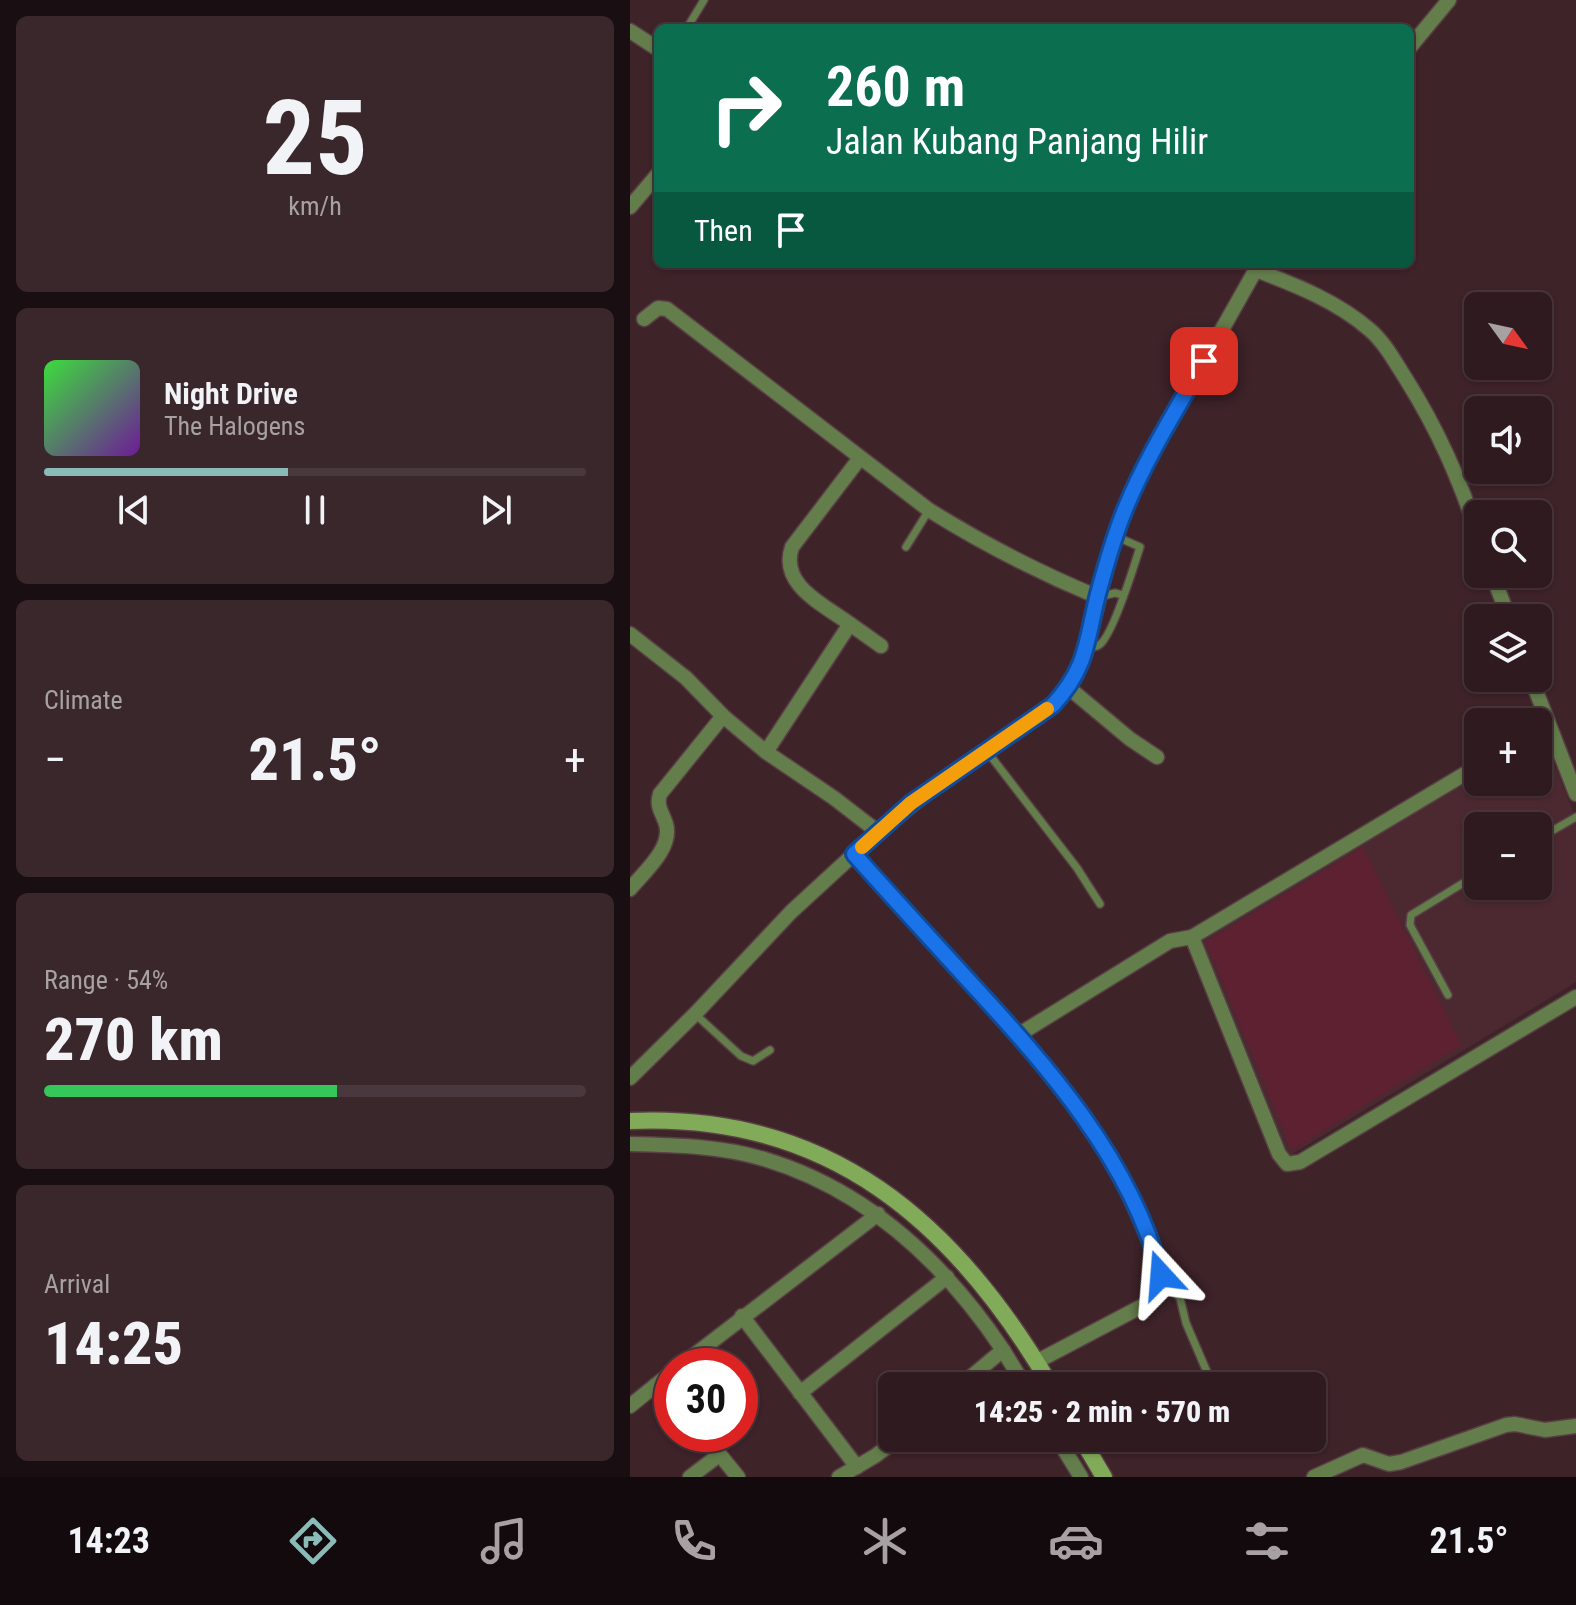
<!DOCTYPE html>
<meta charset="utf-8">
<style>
body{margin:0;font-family:"Roboto Condensed",sans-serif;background:#3a272c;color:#f1f3f6;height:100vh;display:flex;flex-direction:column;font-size:30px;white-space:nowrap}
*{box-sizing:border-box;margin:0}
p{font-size:26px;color:#a7a1a4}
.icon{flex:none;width:44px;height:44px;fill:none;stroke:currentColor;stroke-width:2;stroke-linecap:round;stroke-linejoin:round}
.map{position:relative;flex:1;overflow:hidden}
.side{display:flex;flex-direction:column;gap:16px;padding:16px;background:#190e11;width:630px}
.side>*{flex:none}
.hud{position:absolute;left:24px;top:24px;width:760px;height:244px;border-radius:12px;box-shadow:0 2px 6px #0004,0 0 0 2px #49383d;background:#0b6e4f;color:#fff;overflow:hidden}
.needle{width:52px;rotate:123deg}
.buttons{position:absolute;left:834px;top:292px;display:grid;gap:16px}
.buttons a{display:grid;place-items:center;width:88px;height:88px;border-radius:12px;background:#2e1a1f;box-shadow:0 2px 6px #0004,0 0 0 2px #49383d;font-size:40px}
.speed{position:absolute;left:24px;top:1348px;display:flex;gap:16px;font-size:40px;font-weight:700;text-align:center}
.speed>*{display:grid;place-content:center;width:104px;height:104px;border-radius:50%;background:#2e1a1f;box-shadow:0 2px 6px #0004,0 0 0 2px #49383d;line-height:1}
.speed .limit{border:12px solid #d22;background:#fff;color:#111}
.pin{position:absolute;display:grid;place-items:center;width:68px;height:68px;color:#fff;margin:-34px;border-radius:16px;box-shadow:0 4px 12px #0006}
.me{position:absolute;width:88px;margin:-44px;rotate:341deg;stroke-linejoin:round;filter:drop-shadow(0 0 6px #0008)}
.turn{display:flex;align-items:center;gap:28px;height:168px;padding:0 40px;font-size:36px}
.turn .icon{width:104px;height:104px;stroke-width:2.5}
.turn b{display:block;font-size:56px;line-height:68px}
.then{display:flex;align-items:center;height:76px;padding:0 40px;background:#0003;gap:16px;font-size:30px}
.big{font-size:60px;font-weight:800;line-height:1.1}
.side .tile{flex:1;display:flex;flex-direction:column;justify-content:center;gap:12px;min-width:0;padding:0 28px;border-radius:12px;background:#3a272c}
.side .dial{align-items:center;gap:0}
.dial b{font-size:104px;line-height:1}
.song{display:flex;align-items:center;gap:24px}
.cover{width:96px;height:96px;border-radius:12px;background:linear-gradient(135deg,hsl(120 70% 55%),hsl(280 70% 35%))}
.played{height:8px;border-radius:4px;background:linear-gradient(90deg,#8bbbb9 45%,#49383d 45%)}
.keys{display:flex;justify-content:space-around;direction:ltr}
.heat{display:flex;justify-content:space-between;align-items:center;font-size:44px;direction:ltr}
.charge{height:12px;border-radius:6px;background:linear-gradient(90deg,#34c759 54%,#49383d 0)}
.trip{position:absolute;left:248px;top:1372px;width:448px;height:80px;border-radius:12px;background:#2e1a1f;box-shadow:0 2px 6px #0004,0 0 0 2px #49383d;font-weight:800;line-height:80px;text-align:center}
.menu{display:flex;height:128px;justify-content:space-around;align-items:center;background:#120a0c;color:#a7a1a4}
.menu .icon{width:56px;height:56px}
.menu .current{color:#8bbbb9}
.menu b{font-size:36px;color:#f1f3f6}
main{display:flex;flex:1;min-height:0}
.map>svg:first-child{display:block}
</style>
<main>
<section class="side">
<div class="tile dial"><b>25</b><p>km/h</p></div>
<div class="tile">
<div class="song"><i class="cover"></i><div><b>Night Drive</b><p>The Halogens</p></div></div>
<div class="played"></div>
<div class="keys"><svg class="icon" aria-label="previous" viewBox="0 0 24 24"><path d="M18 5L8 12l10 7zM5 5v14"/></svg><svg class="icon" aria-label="pause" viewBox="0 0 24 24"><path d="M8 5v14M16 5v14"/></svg><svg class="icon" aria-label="next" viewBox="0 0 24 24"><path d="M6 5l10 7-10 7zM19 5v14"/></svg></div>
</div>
<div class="tile"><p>Climate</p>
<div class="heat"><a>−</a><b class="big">21.5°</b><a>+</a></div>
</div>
<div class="tile"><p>Range · 54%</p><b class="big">270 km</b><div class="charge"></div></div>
<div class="tile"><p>Arrival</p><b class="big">14:25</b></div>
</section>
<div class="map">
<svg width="946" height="1477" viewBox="0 0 946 1477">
<rect width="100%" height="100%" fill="#3e2329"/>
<path fill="#4c2931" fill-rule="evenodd" d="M911 730 946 819V982L659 1156 570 939 848 769V782H908V732ZM848 826H908V886H848Z"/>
<path fill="#5e2132" d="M733 847 831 1045 662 1150 576 942Z"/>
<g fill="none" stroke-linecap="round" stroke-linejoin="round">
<defs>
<g id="lane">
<path d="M57 28 74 0"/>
<path d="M276 547 299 510"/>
<path d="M468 597 485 593 493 595"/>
<path d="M457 647C461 647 465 648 469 645 482 638 505 563 510 547L485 536"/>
<path d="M356 750 447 868 470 904"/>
<path d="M908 839 946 817"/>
<path d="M818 995 780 925 781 915 848 874"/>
<path d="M65 1014 111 1056 123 1061 140 1050"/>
<path d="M532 1277 550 1298 556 1323 583 1386"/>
</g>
<g id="street">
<path d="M0 31 28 49"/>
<path d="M780 47 819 0"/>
<path d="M0 207 28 174"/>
<path d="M626 270C665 285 707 301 740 330 755 343 765 362 776 379 808 430 829 478 848 535"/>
<path d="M14 319 28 308 37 309 299 510C352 543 410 573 468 597"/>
<path d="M862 574 879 618"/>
<path d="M220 624 251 646"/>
<path d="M0 634 56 678 93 716 136 752 204 798 248 832"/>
<path d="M901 678 946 794"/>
<path d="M439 688 500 739 527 757"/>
<path d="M136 752 220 624C193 604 149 585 162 547L230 458"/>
<path d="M224 854 388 1035 456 1119 494 1184 526 1255 531 1275 530 1283 518 1303 406 1362"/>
<path d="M0 889C14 872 43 848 36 824 32 812 26 806 30 794L93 716"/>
<path d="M562 937 649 1154 657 1164 670 1162 946 997"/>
<path d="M388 1035 540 941 562 937 848 766"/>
<path d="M0 1078 65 1014 161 912 248 832 322 773 423 705 439 688 455 655 482 545 496 507 516 464 629 264"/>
<path d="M0 1144C45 1145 91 1146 134 1159 237 1190 314 1262 373 1350L330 1386"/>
<path d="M112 1316 227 1467"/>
<path d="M373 1350 395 1386"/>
<path d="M50 1366 248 1214"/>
<path d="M170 1393 317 1277"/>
<path d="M0 1406 42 1372"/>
<path d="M73 1434 108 1477"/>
<path d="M427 1438 451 1477"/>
<path d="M60 1477 89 1455"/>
<path d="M209 1477 245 1456 269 1438"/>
<path d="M684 1477 733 1455 759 1464 771 1462 876 1425 885 1424 915 1430 946 1426"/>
</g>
<g id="secondary">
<path d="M0 1121C199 1112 325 1222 421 1386"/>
<path d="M451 1438 474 1477"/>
</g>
</defs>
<use href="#lane" stroke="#593f45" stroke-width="10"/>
<use href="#street" stroke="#593f45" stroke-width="17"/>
<use href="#secondary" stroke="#593f45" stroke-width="19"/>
<use href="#lane" stroke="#637d4b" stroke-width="7"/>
<use href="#street" stroke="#637d4b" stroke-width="14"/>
<use href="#secondary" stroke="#81ab58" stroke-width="16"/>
</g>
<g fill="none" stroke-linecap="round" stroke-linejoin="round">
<defs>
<path id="route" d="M531 1275C501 1160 418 1067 339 981 301 939 262 897 224 854L281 803 423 705C458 667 456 641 468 594 476 565 484 535 496 507 517 456 547 409 574 361"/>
</defs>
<use href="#route" stroke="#114b97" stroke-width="20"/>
<use href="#route" stroke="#1a73e8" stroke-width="14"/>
<path stroke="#f59e0b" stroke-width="14" d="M232 847 281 803 417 709"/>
</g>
</svg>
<div class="buttons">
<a><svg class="needle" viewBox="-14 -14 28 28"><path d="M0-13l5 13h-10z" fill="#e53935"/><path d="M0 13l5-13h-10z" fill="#a7a1a4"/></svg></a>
<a><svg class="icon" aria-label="sound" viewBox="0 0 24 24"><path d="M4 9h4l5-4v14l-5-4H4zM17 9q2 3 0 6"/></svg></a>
<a><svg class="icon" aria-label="search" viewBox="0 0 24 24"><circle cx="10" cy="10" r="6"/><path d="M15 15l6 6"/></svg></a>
<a><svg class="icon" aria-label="layers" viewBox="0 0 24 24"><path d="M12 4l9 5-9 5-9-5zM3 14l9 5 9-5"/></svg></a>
<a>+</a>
<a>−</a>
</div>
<div class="speed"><div class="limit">30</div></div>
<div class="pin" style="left:574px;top:361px;background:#d93025"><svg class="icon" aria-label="arrive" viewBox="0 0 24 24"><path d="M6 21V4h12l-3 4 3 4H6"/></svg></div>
<svg class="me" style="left:531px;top:1275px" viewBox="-20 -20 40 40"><path d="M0-17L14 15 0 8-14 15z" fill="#1a73e8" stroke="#fff" stroke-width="4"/></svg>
<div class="trip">14:25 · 2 min · 570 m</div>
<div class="hud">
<div class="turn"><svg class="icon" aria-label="right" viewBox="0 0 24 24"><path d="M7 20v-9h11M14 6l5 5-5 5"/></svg><div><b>260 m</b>Jalan Kubang Panjang Hilir</div></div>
<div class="then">Then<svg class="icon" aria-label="arrive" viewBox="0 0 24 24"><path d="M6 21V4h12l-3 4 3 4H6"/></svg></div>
</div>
</div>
</main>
<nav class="menu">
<b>14:23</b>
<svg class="icon current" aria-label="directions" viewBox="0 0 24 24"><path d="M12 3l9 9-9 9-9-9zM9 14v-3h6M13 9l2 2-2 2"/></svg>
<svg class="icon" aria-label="music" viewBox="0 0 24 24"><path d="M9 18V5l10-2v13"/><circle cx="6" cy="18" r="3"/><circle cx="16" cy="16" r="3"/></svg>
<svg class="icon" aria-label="phone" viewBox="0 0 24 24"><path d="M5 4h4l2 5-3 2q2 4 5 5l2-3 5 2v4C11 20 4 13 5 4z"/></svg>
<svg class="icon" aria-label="climate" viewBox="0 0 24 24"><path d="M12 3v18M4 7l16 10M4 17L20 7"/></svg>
<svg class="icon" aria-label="car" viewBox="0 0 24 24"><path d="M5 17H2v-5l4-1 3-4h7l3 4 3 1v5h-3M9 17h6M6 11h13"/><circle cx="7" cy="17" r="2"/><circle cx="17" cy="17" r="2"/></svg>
<svg class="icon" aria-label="filters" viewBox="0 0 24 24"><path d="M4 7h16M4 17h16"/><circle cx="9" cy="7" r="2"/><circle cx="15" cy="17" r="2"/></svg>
<b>21.5°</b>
</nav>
